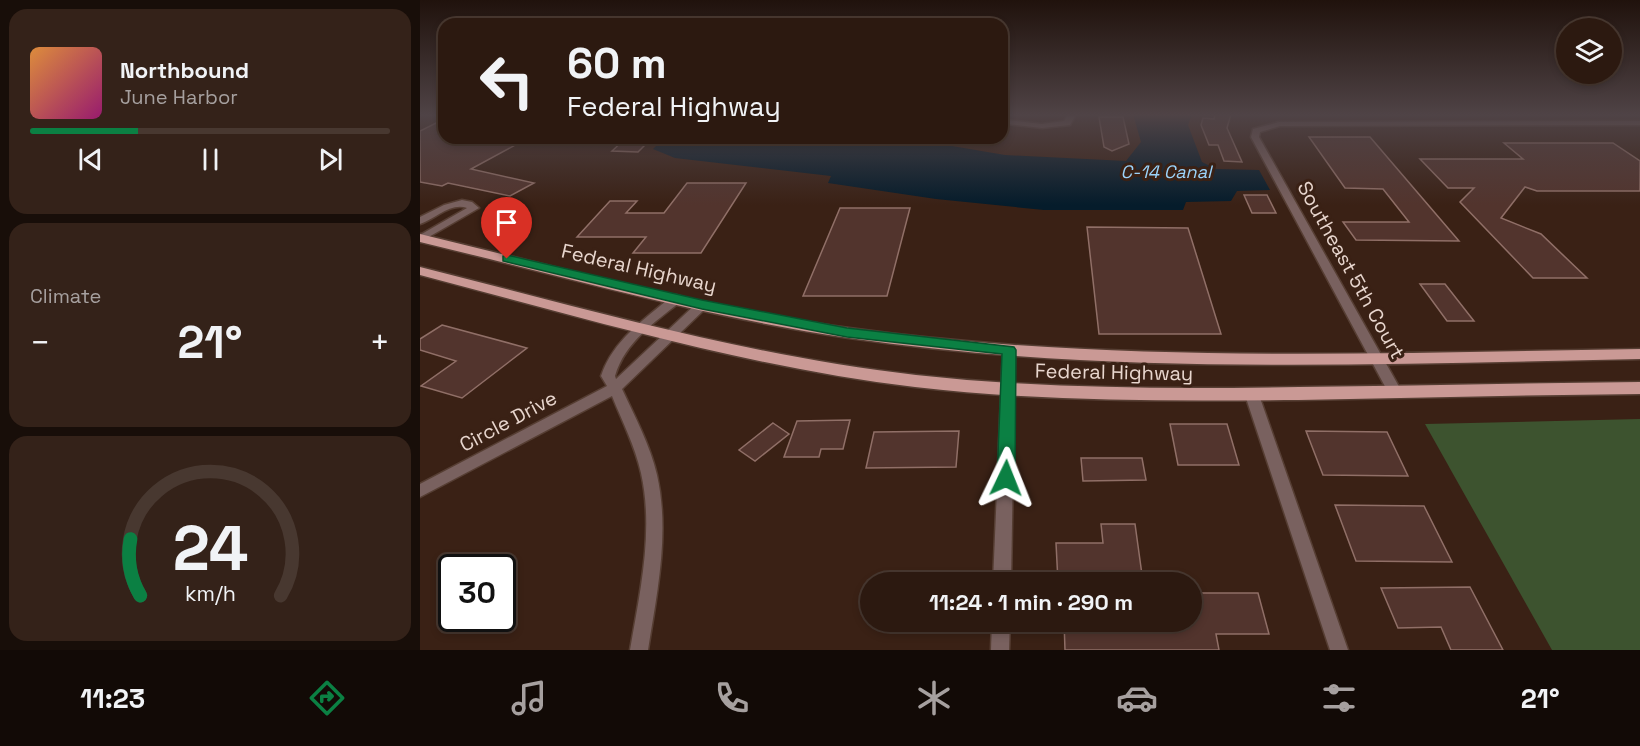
<!DOCTYPE html>
<meta charset="utf-8">
<style>
body{margin:0;font-family:"Space Grotesk",sans-serif;background:#342219;color:#f1f3f6;height:100vh;display:flex;flex-direction:column;font-size:22px;white-space:nowrap}
*{box-sizing:border-box;margin:0}
p{font-size:20px;color:#a6a09f}
.icon{flex:none;width:33px;height:33px;fill:none;stroke:currentColor;stroke-width:2;stroke-linecap:round;stroke-linejoin:round}
.map{position:relative;flex:1;overflow:hidden}
.details{display:flex;flex-direction:column;gap:9px;padding:9px;background:#180e09;width:420px}
.details>*{flex:none}
.top-card{position:absolute;left:18px;top:18px;width:570px;height:126px;border-radius:18px;box-shadow:0 3px 9px #0003,0 0 0 2px #483830;background:#2c1910;color:#f1f3f6;overflow:hidden}
.buttons{position:absolute;left:1136px;top:18px;display:grid;gap:12px}
.buttons a{display:grid;place-items:center;width:66px;height:66px;border-radius:50%;background:#2c1910;box-shadow:0 3px 9px #0003,0 0 0 2px #483830;font-size:30px}
.speed{position:absolute;left:18px;top:554px;display:flex;gap:12px;font-size:30px;font-weight:700;text-align:center}
.speed>*{display:grid;place-content:center;width:78px;height:78px;border-radius:50%;background:#2c1910;box-shadow:0 3px 9px #0003,0 0 0 2px #483830;line-height:1}
.speed .limit{border:3px solid #111;border-radius:9px;background:#fff;color:#111}
.pin{position:absolute;display:grid;place-items:center;width:51px;height:51px;color:#fff;margin:-62px -26px;border-radius:50% 50% 50% 0;rotate:-45deg;box-shadow:0 0 6px #0007}
.pin .icon{rotate:45deg}
.me{position:absolute;width:66px;margin:-33px;rotate:2deg;stroke-linejoin:round;filter:drop-shadow(0 0 4px #0008)}
.turn{display:flex;align-items:center;gap:21px;height:126px;padding:0 30px;font-size:27px}
.turn .icon{width:78px;height:78px;stroke-width:2.5}
.turn b{display:block;font-size:42px;line-height:51px}
.big{font-size:45px;font-weight:700;line-height:1.1}
.details .card{flex:1;display:flex;flex-direction:column;justify-content:center;gap:9px;min-width:0;padding:0 21px;border-radius:18px;background:#342219}
.details .dial{align-items:center;gap:0}
.dial svg{height:156px;overflow:visible;fill:none;stroke:#483830;stroke-width:7;stroke-linecap:round;text-anchor:middle}
.dial text{fill:#f1f3f6;stroke:none}
.song{display:flex;align-items:center;gap:18px}
.cover{width:72px;height:72px;border-radius:9px;background:linear-gradient(135deg,hsl(30 70% 55%),hsl(320 70% 35%))}
.played{height:6px;border-radius:3px;background:linear-gradient(90deg,#0b8043 30%,#483830 30%)}
.keys{display:flex;justify-content:space-around;direction:ltr}
.heat{display:flex;justify-content:space-between;align-items:center;font-size:33px;direction:ltr}
.trip{position:absolute;left:440px;top:572px;width:342px;height:60px;border-radius:30px;background:#2c1910;box-shadow:0 3px 9px #0003,0 0 0 2px #483830;font-weight:700;line-height:60px;text-align:center}
.tabs{display:flex;height:96px;justify-content:space-around;align-items:center;background:#120a06;color:#a6a09f}
.tabs .icon{width:42px;height:42px}
.tabs .current{color:#0b8043}
.tabs b{font-size:27px;color:#f1f3f6}
main{display:flex;flex:1;min-height:0}
.map>svg:first-child{display:block}
</style>
<main>
<section class="details">
<div class="card">
<div class="song"><i class="cover"></i><div><b>Northbound</b><p>June Harbor</p></div></div>
<div class="played"></div>
<div class="keys"><svg class="icon" aria-label="previous" viewBox="0 0 24 24"><path d="M18 5L8 12l10 7zM5 5v14"/></svg><svg class="icon" aria-label="pause" viewBox="0 0 24 24"><path d="M8 5v14M16 5v14"/></svg><svg class="icon" aria-label="next" viewBox="0 0 24 24"><path d="M6 5l10 7-10 7zM19 5v14"/></svg></div>
</div>
<div class="card"><p>Climate</p>
<div class="heat"><a>−</a><b class="big">21°</b><a>+</a></div>
</div>
<div class="card dial"><svg viewBox="0 0 100 80">
<path d="M14 69A42 42 0 1 1 86 69"/>
<path d="M14 69A42 42 0 0 1 9 40" stroke="#0b8043"/>
<text x="50" y="56" font-size="32" font-weight="700">24</text>
<text x="50" y="72" font-size="11">km/h</text>
</svg></div>
</section>
<div class="map">
<svg width="1220" height="650" viewBox="0 0 1220 650">
<rect width="100%" height="100%" fill="#3a2115"/>
<path fill="#3d532f" d="M1220 419V650H1132L1005 424Z"/>
<path fill="#051c2b" d="M713 114H772L768 125 782 162 796 169 839 170 850 190 817 191 811 201 766 202 763 210H624L516 199 408 183 411 176 255 158 233 149 244 138H513L520 144 585 155 706 161 721 142Z"/>
<g fill="#52342d" stroke="#906f67" stroke-width="1.5">
<path d="M795 114H811L807 128 822 162 804 161 798 145H789L781 125 783 118 794 119Z"/>
<path d="M679 117H703L709 144 692 151 684 147Z"/>
<path d="M24 119V140L58 144 70 138 101 142 51 169 114 183 90 196 28 183 22 186 0 182V131Z"/>
<path d="M889 137H950L1039 241 936 240 923 222H989L963 189 925 188Z"/>
<path d="M206 138H232L218 152 192 151Z"/>
<path d="M1084 143H1193L1220 161V191H1117L1105 187 1081 218 1121 234 1167 278H1113L1040 202 1054 188H1028L1000 159H1103Z"/>
<path d="M267 183H326L281 253H213L226 237H157L190 201H217L206 213H244Z"/>
<path d="M824 195H847L856 213H832Z"/>
<path d="M420 208H490L467 296H383Z"/>
<path d="M667 227 768 228 801 334H679Z"/>
<path d="M1000 284H1025L1054 321H1027Z"/>
<path d="M22 325 107 348 42 398 1 386 36 361 0 350V339Z"/>
<path d="M430 420 423 449H401L399 457H364L377 421Z"/>
<path d="M353 423 369 434 335 461 319 450Z"/>
<path d="M750 424H807L819 465H758Z"/>
<path d="M539 431 536 467 446 468 454 432Z"/>
<path d="M886 431 967 432 988 476 903 475Z"/>
<path d="M661 458H722L726 480 663 481Z"/>
<path d="M915 505 1004 506 1032 562 936 561Z"/>
<path d="M681 524H715L723 582H638L636 543H683Z"/>
<path d="M1050 587 1083 650H1031L1021 627 978 628 961 588Z"/>
<path d="M771 593H838L849 634H796L799 650H645L644 621H771Z"/>
</g>
<g fill="none" stroke-linecap="round" stroke-linejoin="round">
<defs>
<g id="street">
<path d="M648 114H656L650 125 622 128 587 124 583 122 587 120 622 124 644 121Z"/>
<path d="M1220 121V125L860 126 840 132 839 137 982 392 980 395H970L968 392 831 137 833 129 859 122Z"/>
<path d="M42 200 52 202 59 208 0 242V235L47 208C31 202 15 219 0 224V217L24 205Z"/>
<path d="M256 295 260 296 262 299 260 302C234 323 205 342 195 376L196 379 278 302H286L288 305 286 308 202 389C215 417 230 445 237 475 250 533 237 593 228 650H210C220 592 234 531 221 473 215 446 202 421 192 396L0 497V484L187 386 181 376C193 340 224 320 252 296Z"/>
<path d="M589 346 595 350 591 582H573L583 350Z"/>
<path d="M832 390 837 392 839 395 928 650H910L825 395 827 392Z"/>
<path d="M572 621H590L589 650H571Z"/>
</g>
<g id="primary">
<path d="M0 234C142 268 284 308 429 328 691 364 957 353 1220 349V359C957 364 691 376 429 338 284 317 142 276 0 242Z"/>
<path d="M0 267C164 308 327 356 496 375 623 389 752 389 879 387 993 386 1106 383 1220 382V394C1106 395 993 398 879 400 751 401 622 402 495 387 327 367 164 318 0 275Z"/>
</g>
</defs>
<use href="#street" stroke="#563e33" stroke-width="3"/>
<use href="#primary" stroke="#563e33" stroke-width="3"/>
<use href="#street" fill="#79615f" fill-rule="evenodd"/>
<use href="#primary" fill="#ca9995" fill-rule="evenodd"/>
</g>
<linearGradient id="sky" x2="0" y2="1"><stop stop-color="#20120c"/><stop offset="0.56" stop-color="#4f4346"/><stop offset="1" stop-color="#4f4346" stop-opacity="0"/></linearGradient>
<rect width="1220" height="205" fill="url(#sky)"/>
<path fill="#0b8043" stroke="#07532c" stroke-width="1.5" d="M87 255 282 300 427 328 594 347 596 350 595 478 592 483 586 485 580 483 577 478 582 354 427 337 282 309 83 261V256Z"/>
<g text-anchor="middle" dominant-baseline="central" stroke-width="6" stroke-linejoin="round" paint-order="stroke">
<g font-size="18" font-style="italic" fill="#9bd3fa" stroke="#3a2115">
<text x="746" y="171">C-14 Canal</text>
</g>
<g font-size="20" fill="#e8d6ce" stroke="#3a2115">
<text transform="translate(219 268) rotate(13)">Federal Highway</text>
<text transform="translate(931 270) rotate(61)">Southeast 5th Court</text>
<text transform="translate(694 372) rotate(1)">Federal Highway</text>
<text transform="translate(88 421) rotate(-28)">Circle Drive</text>
</g>
</g>
</svg>
<div class="buttons">
<a><svg class="icon" aria-label="layers" viewBox="0 0 24 24"><path d="M12 4l9 5-9 5-9-5zM3 14l9 5 9-5"/></svg></a>
</div>
<div class="speed"><div class="limit">30</div></div>
<div class="pin" style="left:87px;top:259px;background:#d93025"><svg class="icon" aria-label="arrive" viewBox="0 0 24 24"><path d="M6 21V4h12l-3 4 3 4H6"/></svg></div>
<svg class="me" style="left:586px;top:478px" viewBox="-20 -20 40 40"><path d="M0-17L14 15 0 8-14 15z" fill="#0b8043" stroke="#fff" stroke-width="4"/></svg>
<div class="trip">11:24 · 1 min · 290 m</div>
<div class="top-card">
<div class="turn"><svg class="icon" aria-label="left" viewBox="0 0 24 24"><path d="M17 20v-9H6M10 6l-5 5 5 5"/></svg><div><b>60 m</b>Federal Highway</div></div>
</div>
</div>
</main>
<nav class="tabs">
<b>11:23</b>
<svg class="icon current" aria-label="directions" viewBox="0 0 24 24"><path d="M12 3l9 9-9 9-9-9zM9 14v-3h6M13 9l2 2-2 2"/></svg>
<svg class="icon" aria-label="music" viewBox="0 0 24 24"><path d="M9 18V5l10-2v13"/><circle cx="6" cy="18" r="3"/><circle cx="16" cy="16" r="3"/></svg>
<svg class="icon" aria-label="phone" viewBox="0 0 24 24"><path d="M5 4h4l2 5-3 2q2 4 5 5l2-3 5 2v4C11 20 4 13 5 4z"/></svg>
<svg class="icon" aria-label="climate" viewBox="0 0 24 24"><path d="M12 3v18M4 7l16 10M4 17L20 7"/></svg>
<svg class="icon" aria-label="car" viewBox="0 0 24 24"><path d="M5 17H2v-5l4-1 3-4h7l3 4 3 1v5h-3M9 17h6M6 11h13"/><circle cx="7" cy="17" r="2"/><circle cx="17" cy="17" r="2"/></svg>
<svg class="icon" aria-label="filters" viewBox="0 0 24 24"><path d="M4 7h16M4 17h16"/><circle cx="9" cy="7" r="2"/><circle cx="15" cy="17" r="2"/></svg>
<b>21°</b>
</nav>
